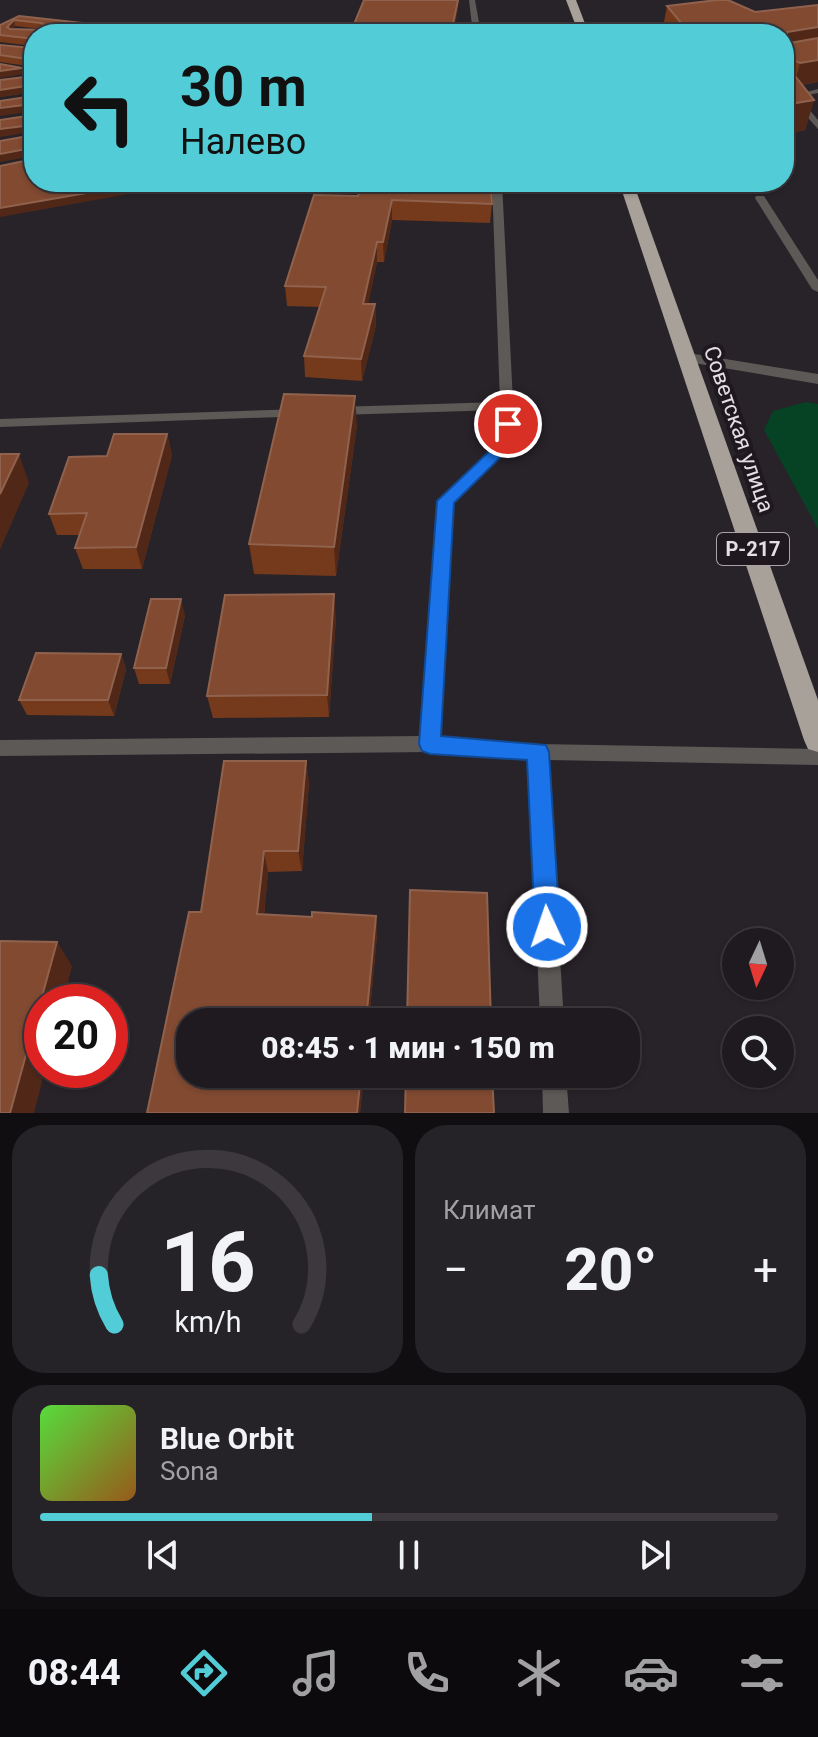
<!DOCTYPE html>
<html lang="ru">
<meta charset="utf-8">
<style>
body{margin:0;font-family:Roboto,sans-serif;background:#262328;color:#f1f3f6;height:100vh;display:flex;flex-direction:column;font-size:30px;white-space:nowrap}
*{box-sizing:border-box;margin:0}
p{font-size:26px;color:#a1a1a4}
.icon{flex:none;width:44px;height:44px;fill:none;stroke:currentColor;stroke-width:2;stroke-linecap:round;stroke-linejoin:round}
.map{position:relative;height:1113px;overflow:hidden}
.sheet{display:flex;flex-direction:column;gap:12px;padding:12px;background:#100e11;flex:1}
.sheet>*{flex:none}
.top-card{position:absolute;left:24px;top:24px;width:770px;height:168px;border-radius:32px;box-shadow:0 2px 6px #0004,0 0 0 2px #3c383d;background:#52ccd6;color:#111;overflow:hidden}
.needle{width:52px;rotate:184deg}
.tools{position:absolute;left:722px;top:928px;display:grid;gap:16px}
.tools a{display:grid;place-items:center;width:72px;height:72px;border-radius:50%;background:#1e1a1f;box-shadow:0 2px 6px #0004,0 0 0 2px #3c383d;font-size:40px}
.speed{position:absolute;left:24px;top:984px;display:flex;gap:16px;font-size:40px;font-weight:700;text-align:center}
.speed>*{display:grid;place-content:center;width:104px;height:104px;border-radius:50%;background:#1e1a1f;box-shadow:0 2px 6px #0004,0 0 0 2px #3c383d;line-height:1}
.speed .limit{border:12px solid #d22;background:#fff;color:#111}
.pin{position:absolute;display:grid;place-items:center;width:68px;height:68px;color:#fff;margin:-34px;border:4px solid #fff;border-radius:50%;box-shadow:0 2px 8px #0007}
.me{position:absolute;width:88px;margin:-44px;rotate:357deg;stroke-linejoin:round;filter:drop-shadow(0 0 6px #0008)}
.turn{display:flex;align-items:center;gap:28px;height:168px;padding:0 24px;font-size:36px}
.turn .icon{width:104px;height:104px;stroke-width:2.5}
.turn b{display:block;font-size:56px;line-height:68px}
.big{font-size:60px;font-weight:800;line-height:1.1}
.sheet .tile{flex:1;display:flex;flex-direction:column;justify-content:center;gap:12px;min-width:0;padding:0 28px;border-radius:32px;background:#262328}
.sheet .dial{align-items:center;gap:0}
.dial svg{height:208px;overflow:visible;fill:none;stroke:#3c383d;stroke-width:7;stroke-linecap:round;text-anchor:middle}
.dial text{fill:#f1f3f6;stroke:none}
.song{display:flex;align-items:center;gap:24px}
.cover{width:96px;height:96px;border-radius:12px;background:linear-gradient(135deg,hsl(110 70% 55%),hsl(30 70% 35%))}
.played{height:8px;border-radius:4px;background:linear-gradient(90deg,#52ccd6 45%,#3c383d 45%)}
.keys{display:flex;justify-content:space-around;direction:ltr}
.heat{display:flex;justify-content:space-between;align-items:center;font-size:44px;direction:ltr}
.sheet .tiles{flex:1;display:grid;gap:12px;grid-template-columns:1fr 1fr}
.tile:last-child{grid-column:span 2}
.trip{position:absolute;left:176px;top:1008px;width:464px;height:80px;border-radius:32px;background:#1e1a1f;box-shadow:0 2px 6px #0004,0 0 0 2px #3c383d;font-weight:800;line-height:80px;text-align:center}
.dock{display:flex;height:128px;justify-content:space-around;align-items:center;background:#0c0a0c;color:#a1a1a4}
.dock .icon{width:56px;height:56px}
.dock .current{color:#52ccd6}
.dock b{font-size:36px;color:#f1f3f6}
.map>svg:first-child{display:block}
</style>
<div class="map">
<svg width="818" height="1113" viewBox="0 0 818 1113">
<rect width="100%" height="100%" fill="#282329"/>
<path fill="#064224" d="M806 402 818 404V529L764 430 773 411Z"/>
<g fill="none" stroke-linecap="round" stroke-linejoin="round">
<g fill="#5c5956" fill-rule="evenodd">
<path d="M469 0H475L481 34H473Z"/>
<path d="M0 64 34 69V73L0 68Z"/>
<path d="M818 89V93L799 97 818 120V129L792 100 784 97V92L795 95Z"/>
<path d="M492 182H502L515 442 453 503 440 737 538 744 818 749V765L548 760 564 1022H540L529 760 430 752 0 756V740L421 736 438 501 501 441 500 410 337 415 330 411 337 407 500 402Z"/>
<path d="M756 196H764L818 280V292L812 289 755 198Z"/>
<path d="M302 409 307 410V416L0 427V419Z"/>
<path d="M542 1074H566L569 1113H543Z"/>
</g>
<path fill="#5c5956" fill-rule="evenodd" d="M688 353 818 374V384L682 361 680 358Z"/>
<g fill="#a8a199" fill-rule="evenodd">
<path d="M566 0H576L589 34H579Z"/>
<path d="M619 182H633L818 700V752L808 749 804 740Z"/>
</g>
</g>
<g fill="#75391b" fill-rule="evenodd">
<path d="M818 5V82L802 85 814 100 805 130 784 134V34H669L663 27 667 6 755 12Z"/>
<path d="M19 16 182 34H34V92L0 97V80L33 76 34 67 0 62V45L32 48 33 46 0 42V25ZM15 26 42 29 44 30H12Z"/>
<path d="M358 196 492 204 490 223 392 220 384 262H377L368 304H375L376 325 362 381 305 377 304 356 320 307 287 306 285 286Z"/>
<path d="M357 425 336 576 254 574 249 544Z"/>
<path d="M167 434 172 455 142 569H83L75 548 80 535H57L49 514 107 456Z"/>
<path d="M185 615 170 684H139L134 668Z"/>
<path d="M336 617 329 717 213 718 207 696Z"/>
<path d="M121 654 126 669 114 716 27 715 19 700Z"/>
<path d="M224 761H306L309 783 302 871 268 872 264 915 312 917V912L376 916 377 935 369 1022H190V1074H364L360 1113H147L189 912H201Z"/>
</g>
<g fill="#512818">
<path d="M459 0 458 10 453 34H451Z"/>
<path d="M14 20 15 26 9 33 7 27Z"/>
<path d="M818 27V45L784 54 787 32Z"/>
<path d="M818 60V82L794 86 800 63Z"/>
<path d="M22 68 24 74 0 78V71Z"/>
<path d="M32 85 34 92 0 97V90Z"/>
<path d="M814 100 805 130 784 134V105Z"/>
<path d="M32 104 34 111 0 116V108Z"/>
<path d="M32 125 34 132 0 137V129Z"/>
<path d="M31 148 33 156 0 162V154Z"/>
<path d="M150 182H196L0 217V208Z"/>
<path d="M392 200V220L384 262 383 242Z"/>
<path d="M377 242V262L364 324 363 304Z"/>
<path d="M375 304 376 325 362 381 361 359Z"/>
<path d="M355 396 357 425 336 576 334 547Z"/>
<path d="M167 434 172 455 142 569 136 547Z"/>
<path d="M19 454 29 483 0 550V494Z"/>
<path d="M334 594 336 617 329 717 327 695Z"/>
<path d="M181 599 185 615 170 684 166 668Z"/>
<path d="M121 654 126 669 114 716 108 700Z"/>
<path d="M306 761 309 783 302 871 298 851Z"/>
<path d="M264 851 268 872 262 934 257 914Z"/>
<path d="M376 916 377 935 369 1022H366Z"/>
<path d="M57 942 72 966 63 1002H42V1070H45L34 1113H10Z"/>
<path d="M361 1074H364L360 1113H357Z"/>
</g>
<g fill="#814a31" stroke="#90624d" stroke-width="2" fill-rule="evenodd">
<path d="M364 0H458L451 34H350Z"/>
<path d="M717 0H728L755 12 818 5V27L787 32V40L790 43 818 38V60L800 63 784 56V34H738L725 28 687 30 667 6Z"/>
<path d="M19 16 182 34H34V39L0 35V25ZM14 20 41 23 47 27 44 30 10 29 7 27Z"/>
<path d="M323 28 327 34H244Z"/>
<path d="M34 41V60L0 55V45L32 48Z"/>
<path d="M0 64 22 68 0 71Z"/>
<path d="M34 64V87L32 85 0 90V80L33 76Z"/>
<path d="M784 67H788L814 100 784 105Z"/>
<path d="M34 96V106L32 104 0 108V101Z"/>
<path d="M34 115V127L32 125 0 129V120Z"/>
<path d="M34 135V151L31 148 0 154V141Z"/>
<path d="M34 159V182H150L0 208V166Z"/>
<path d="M362 182H489L491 187 492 204 392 200 383 242H377L363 304H375L361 359 304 356 326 287 285 286 314 195 358 196Z"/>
<path d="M284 394 355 396 334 547 249 544Z"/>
<path d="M114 434H167L136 547 75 548 87 513 49 514 69 457 107 456Z"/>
<path d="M0 454H19L0 494Z"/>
<path d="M334 594 327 695 207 696 225 595Z"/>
<path d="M151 599H181L166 668H134Z"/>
<path d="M36 653 121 654 108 700H19Z"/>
<path d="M224 761H306L298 851H264L257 914 312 917V912L376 916 366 1022H190V1074H361L357 1113H147L189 912H201Z"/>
<path d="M410 890 487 893 491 1022H407Z"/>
<path d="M0 941 57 942 10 1113H0Z"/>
<path d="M406 1074H492L494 1113H405Z"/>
</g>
<path fill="#1a73e8" stroke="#114b97" stroke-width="2" d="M508 419 516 424V442L454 503 441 736 546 745 549 752 560 927 556 936 547 939 538 936 535 927 527 760 430 754 422 751 419 744 437 501 500 441V424Z"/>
<g text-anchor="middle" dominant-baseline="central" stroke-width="8" stroke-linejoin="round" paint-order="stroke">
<rect fill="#1f191f" stroke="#a8a4a9" stroke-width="2" x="717" y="533" width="72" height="32" rx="6"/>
<g font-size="20" font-weight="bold" fill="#e3dfe4">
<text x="753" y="549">Р-217</text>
</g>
<g font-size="22" fill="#e3dfe4" stroke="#1f191f">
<text transform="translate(739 429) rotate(71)">Советская улица</text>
</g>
</g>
</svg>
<div class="tools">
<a><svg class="needle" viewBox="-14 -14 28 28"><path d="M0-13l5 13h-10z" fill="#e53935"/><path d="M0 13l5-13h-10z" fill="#a1a1a4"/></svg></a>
<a><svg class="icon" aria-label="search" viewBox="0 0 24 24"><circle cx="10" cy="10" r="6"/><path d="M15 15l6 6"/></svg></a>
</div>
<div class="speed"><div class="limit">20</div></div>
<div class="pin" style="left:508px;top:424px;background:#d93025"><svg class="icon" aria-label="arrive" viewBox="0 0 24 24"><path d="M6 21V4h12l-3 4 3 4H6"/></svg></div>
<svg class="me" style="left:547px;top:927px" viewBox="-20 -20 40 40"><circle r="17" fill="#1a73e8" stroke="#fff" stroke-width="3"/><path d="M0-11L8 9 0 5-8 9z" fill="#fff"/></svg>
<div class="trip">08:45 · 1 мин · 150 m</div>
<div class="top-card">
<div class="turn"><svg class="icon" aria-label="left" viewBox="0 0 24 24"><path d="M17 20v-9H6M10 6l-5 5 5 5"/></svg><div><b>30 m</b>Налево</div></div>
</div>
</div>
<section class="sheet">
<div class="tiles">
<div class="tile dial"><svg viewBox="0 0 100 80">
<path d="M14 69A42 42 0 1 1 86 69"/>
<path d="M14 69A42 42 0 0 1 8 50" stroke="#52ccd6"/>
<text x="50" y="56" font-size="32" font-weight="700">16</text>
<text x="50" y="72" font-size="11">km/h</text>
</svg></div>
<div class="tile"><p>Климат</p>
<div class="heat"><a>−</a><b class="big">20°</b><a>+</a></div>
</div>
<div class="tile">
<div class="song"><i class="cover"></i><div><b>Blue Orbit</b><p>Sona</p></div></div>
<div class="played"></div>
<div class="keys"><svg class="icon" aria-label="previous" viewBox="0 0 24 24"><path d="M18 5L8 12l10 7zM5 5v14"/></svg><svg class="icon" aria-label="pause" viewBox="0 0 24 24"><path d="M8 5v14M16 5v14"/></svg><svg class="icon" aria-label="next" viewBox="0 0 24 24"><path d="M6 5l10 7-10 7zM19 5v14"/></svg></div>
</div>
</div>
</section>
<nav class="dock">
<b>08:44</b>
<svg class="icon current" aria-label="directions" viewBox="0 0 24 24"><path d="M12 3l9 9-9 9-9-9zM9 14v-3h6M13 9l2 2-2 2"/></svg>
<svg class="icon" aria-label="music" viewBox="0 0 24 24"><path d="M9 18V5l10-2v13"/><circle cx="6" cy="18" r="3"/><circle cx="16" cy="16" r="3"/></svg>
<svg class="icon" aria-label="phone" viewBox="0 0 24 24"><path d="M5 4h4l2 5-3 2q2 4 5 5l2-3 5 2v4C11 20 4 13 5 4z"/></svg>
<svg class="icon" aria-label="climate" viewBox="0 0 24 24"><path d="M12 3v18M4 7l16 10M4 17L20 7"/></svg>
<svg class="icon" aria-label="car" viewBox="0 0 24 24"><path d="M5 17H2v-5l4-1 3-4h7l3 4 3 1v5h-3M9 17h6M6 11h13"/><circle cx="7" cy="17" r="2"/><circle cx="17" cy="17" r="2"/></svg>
<svg class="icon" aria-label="filters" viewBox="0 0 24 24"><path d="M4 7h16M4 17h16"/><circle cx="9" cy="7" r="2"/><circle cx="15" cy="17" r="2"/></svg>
</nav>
